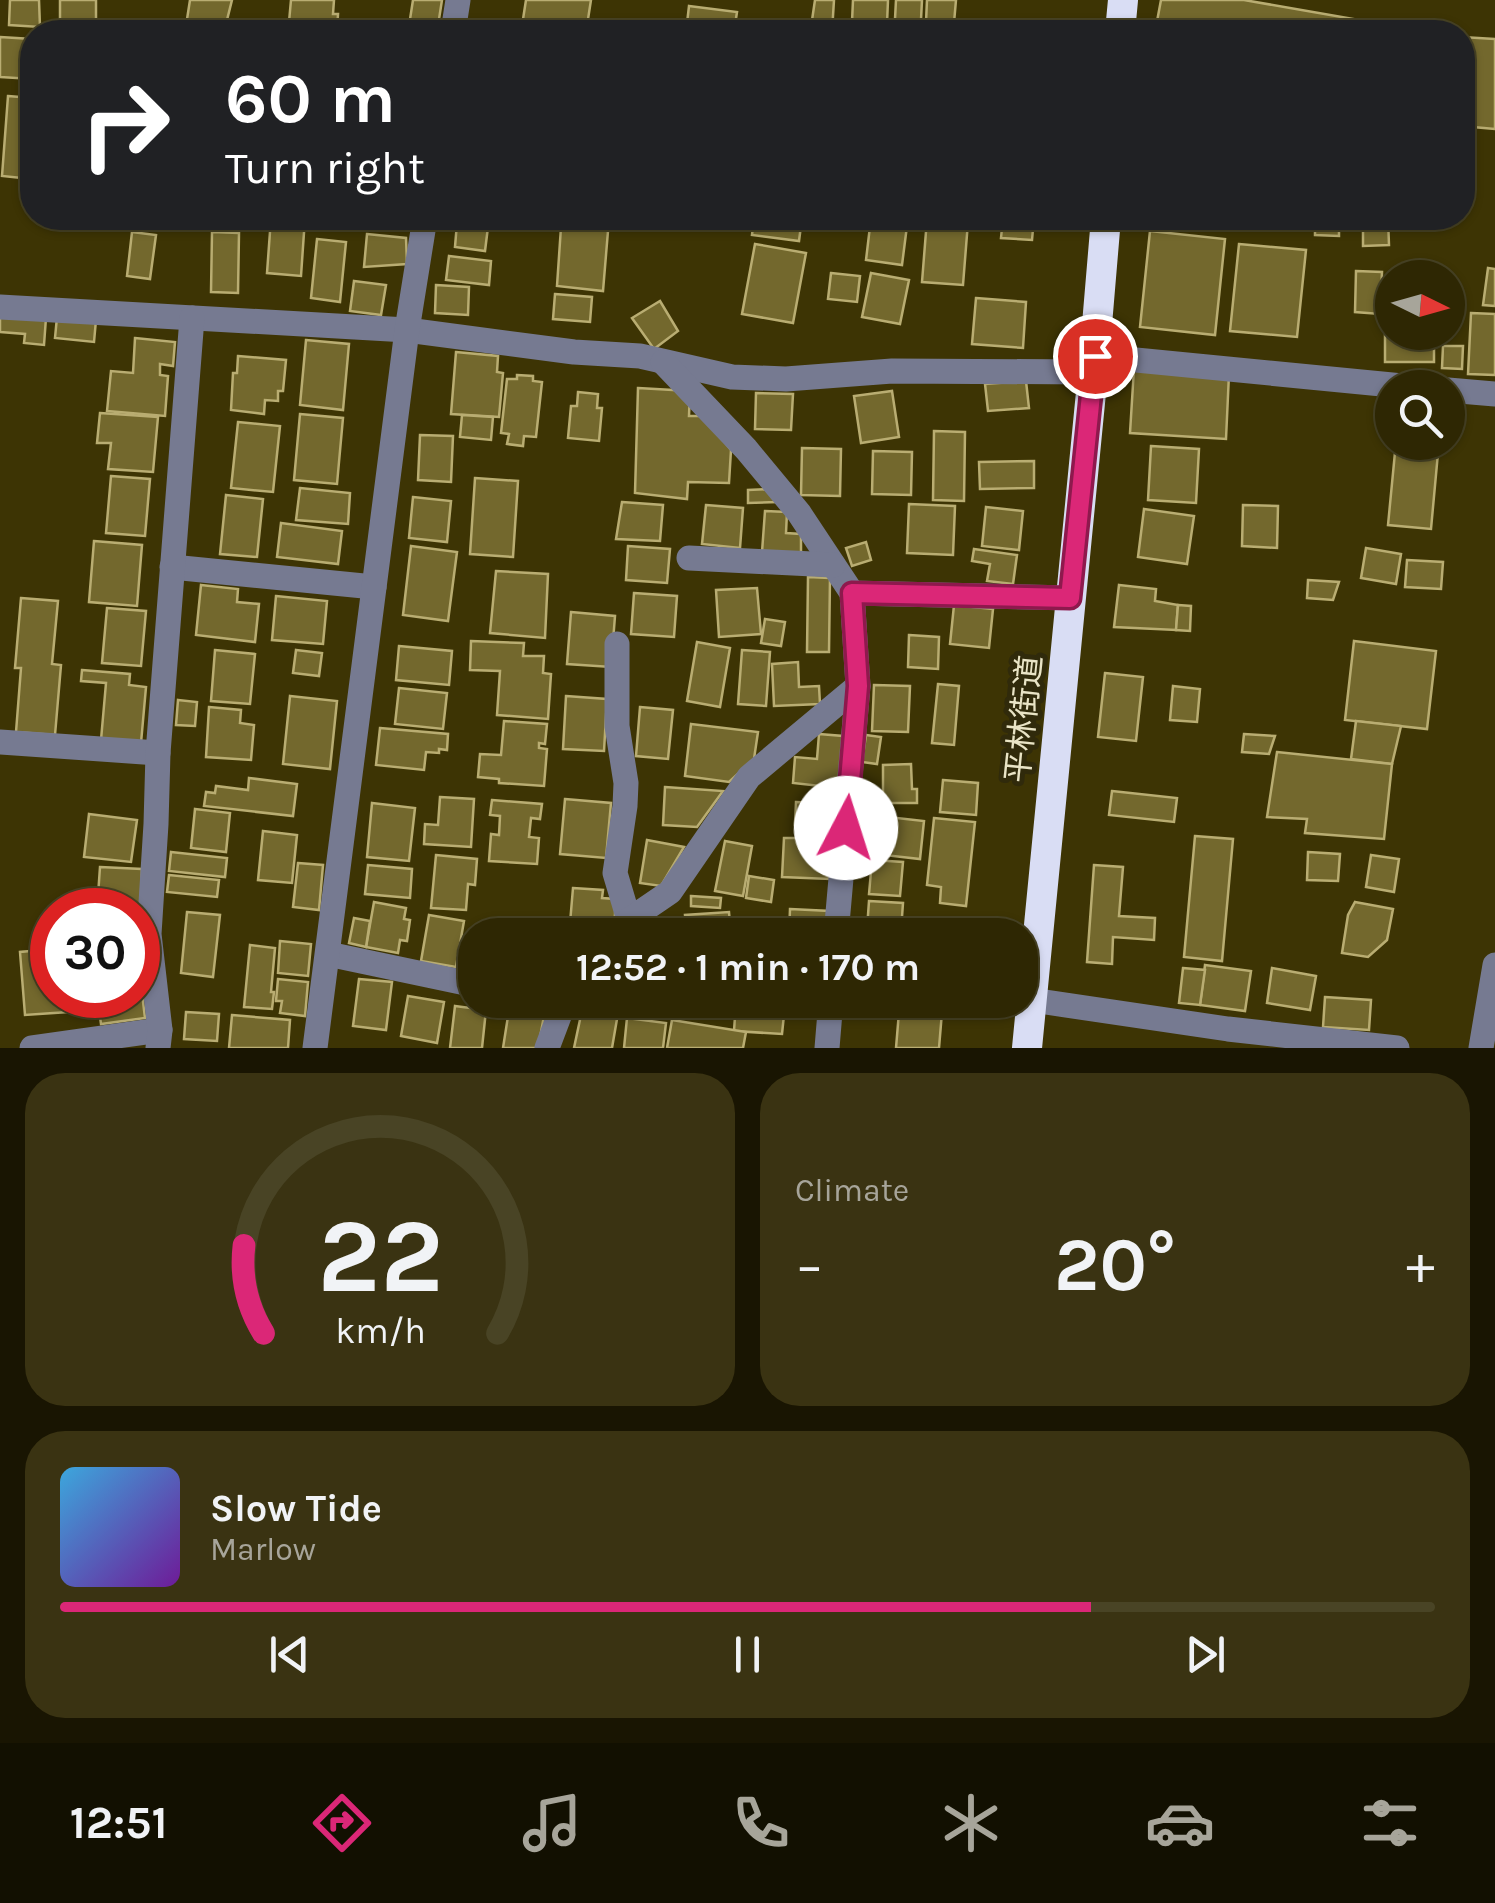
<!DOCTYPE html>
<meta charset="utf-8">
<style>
body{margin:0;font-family:Karla,"Noto Sans JP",sans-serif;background:#3a3312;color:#f1f3f6;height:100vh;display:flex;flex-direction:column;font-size:38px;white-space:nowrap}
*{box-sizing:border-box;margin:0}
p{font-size:32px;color:#a7a59a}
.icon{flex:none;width:55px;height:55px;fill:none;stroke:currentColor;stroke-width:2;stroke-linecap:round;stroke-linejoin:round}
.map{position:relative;height:1048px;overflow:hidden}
.side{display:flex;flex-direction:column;gap:25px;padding:25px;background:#191502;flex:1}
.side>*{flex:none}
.guide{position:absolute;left:20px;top:20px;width:1455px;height:210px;border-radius:40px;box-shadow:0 2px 8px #0004,0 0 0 2px #494425;background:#202124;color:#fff;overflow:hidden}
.needle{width:65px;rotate:95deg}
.fabs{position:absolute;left:1375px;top:260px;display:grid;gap:20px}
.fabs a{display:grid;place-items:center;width:90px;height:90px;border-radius:50%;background:#2e2703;box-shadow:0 2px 8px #0004,0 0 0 2px #494425;font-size:50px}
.speed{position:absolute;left:30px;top:888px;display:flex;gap:20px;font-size:50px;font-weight:700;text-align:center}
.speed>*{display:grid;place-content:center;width:130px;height:130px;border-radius:50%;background:#2e2703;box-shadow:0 2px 8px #0004,0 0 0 2px #494425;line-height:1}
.speed .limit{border:15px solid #d22;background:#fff;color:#111}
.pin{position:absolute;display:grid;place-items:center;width:85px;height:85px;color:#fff;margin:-42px;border:5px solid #fff;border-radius:50%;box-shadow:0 2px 10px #0007}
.me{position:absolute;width:110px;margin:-55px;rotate:5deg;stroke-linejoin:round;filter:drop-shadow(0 0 8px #0008)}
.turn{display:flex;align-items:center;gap:35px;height:210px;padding:0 40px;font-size:45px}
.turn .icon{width:130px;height:130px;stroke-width:2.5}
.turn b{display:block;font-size:70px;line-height:85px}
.big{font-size:75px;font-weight:700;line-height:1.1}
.side .tile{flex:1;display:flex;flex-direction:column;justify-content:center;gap:15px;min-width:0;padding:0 35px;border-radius:40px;background:#3a3312}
.side .dial{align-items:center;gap:0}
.dial svg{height:260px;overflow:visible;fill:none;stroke:#494425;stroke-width:7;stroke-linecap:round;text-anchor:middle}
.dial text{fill:#f1f3f6;stroke:none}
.song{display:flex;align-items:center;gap:30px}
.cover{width:120px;height:120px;border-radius:15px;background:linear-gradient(135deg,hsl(200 70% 55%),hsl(280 70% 35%))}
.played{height:10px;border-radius:5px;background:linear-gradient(90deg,#db2777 75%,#494425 75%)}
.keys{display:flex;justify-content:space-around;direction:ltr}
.heat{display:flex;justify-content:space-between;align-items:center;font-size:55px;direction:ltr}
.side .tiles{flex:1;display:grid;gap:25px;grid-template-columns:1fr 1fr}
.tile:last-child{grid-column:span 2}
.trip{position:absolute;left:458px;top:918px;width:580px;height:100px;border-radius:40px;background:#2e2703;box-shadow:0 2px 8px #0004,0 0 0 2px #494425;font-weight:700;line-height:100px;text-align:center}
.tabs{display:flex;height:160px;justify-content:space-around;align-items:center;background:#121001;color:#a7a59a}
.tabs .icon{width:70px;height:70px}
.tabs .current{color:#db2777}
.tabs b{font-size:45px;color:#f1f3f6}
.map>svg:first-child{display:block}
</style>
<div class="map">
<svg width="1495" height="1048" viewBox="0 0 1495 1048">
<rect width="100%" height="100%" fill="#3d3404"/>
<g fill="#73682d" stroke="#b9ad72" stroke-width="2.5">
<path d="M10 0H39L40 27 9 25Z"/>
<rect x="60" y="0" width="36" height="32"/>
<path d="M190 0H232L224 32H185Z"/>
<path d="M291 0H334L333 14H338L337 32H282L283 22H289Z"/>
<path d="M413 0H442L437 32H408Z"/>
<path d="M526 0H591L586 32H521Z"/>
<path d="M815 0H834L832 32H779V29L811 27Z"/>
<path d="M853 0H888L887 24 852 22Z"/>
<path d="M896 0H922L921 20 895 19Z"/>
<path d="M927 0H956L954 23 926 22Z"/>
<path d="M1161 0H1244L1382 24 1380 32H1155Z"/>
<path d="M689 6 737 12 734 32H686Z"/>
<path d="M0 37 32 39V79L0 77Z"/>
<path d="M1462 37 1495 39V129L1462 126Z"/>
<path d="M8 96 32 98V179L2 176Z"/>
<path d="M271 218H305L301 276 267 273Z"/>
<path d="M754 218H802L799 241 752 235Z"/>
<path d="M871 218H908L902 265 866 260Z"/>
<path d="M1003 218H1034L1032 240 1001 238Z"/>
<path d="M1210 218H1271L1270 229 1209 222Z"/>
<path d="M1315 218H1339V236L1315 235Z"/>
<path d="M1363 218H1388L1389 245 1363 246Z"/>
<path d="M927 219 968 222 963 285 922 282Z"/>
<path d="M457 223 488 227 485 251 455 247Z"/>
<path d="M561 227 608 231 603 291 557 286Z"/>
<path d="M1150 231 1225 239 1215 335 1140 327Z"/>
<path d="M132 232 156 235 150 279 127 276Z"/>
<path d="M212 232 239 233 238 293 211 292Z"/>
<path d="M367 234 406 238 407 264 364 267Z"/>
<path d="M317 239 346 242 340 302 311 298Z"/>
<path d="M755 244 806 253 793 323 742 314Z"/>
<path d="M1239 244 1306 250 1297 337 1230 331Z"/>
<path d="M449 256 491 261 489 285 446 280Z"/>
<path d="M1488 268 1495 269V306L1483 305Z"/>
<path d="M1356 271 1382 272 1380 314 1355 312Z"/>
<path d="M831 273 860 276 857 302 828 299Z"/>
<path d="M871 273 909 280 900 324 862 317Z"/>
<path d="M1385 277H1434L1392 278V332H1434V362H1385Z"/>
<path d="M354 281 386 285 381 315 350 311Z"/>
<path d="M436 285 469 287 468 315 435 313Z"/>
<path d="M555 294 592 297 590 322 553 319Z"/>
<path d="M976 298 1026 302 1023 348 972 344Z"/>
<path d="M660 301 678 331 654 349 632 318Z"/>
<path d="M1471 313 1495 314V375L1468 374Z"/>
<path d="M0 316 46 318 44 345 24 343 25 334 0 332Z"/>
<path d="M57 317 96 320 94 342 55 338Z"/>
<path d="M135 338 175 342 173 366 160 364V375L168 376 165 416 107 411 111 371 133 373Z"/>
<path d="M306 340 349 344 343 410 300 405Z"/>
<path d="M1443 346H1463L1462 369 1442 368Z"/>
<path d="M456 352 498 356 497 372 503 373 499 417 451 414Z"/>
<path d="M238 356 286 360 283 391H278V401L265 400 264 414 231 410 233 373H237Z"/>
<path d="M1134 368 1229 374 1226 439 1130 433Z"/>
<path d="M517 375 533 376V381L542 382 536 437 524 436 523 446 507 444 509 434 501 433 507 379H517Z"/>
<path d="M1026 381 1029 408 988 411 985 384Z"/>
<path d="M638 388 690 391 689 416H704L731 450 729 483 688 482 687 499 635 493Z"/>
<path d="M892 391 899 437 861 443 854 396Z"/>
<path d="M578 392 598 394 597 408H602L599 441 568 438 571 406H577Z"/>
<path d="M756 393 793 394 791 430 755 429Z"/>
<path d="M100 413 158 417 153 472 108 469 111 443H97Z"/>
<path d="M300 414 343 418 337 484 294 480Z"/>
<path d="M462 415 493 417 491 440 460 437Z"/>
<path d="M238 422 280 426 273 492 231 488Z"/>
<path d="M934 431 965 432 964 501 933 500Z"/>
<path d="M420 435 453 436 451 482 418 480Z"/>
<path d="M1396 442H1439L1431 529 1388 525Z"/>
<path d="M1151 446 1199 449 1196 503 1148 500Z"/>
<path d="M802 448 841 449 840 496 801 495Z"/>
<path d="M873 451 912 452 911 495 872 494Z"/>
<path d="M1034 461V488L980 489 979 462Z"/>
<path d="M111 476 150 479 145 536 106 533Z"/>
<path d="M475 478 518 481 513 557 470 554Z"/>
<path d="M300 488 350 493 348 524 296 520Z"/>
<path d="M772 489 777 502 748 503V490Z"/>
<path d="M226 495 263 499 257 557 220 554Z"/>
<path d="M413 497 451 501 447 542 409 538Z"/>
<path d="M622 502 663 505 660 541 616 539Z"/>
<path d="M909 504 955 506 953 555 907 553Z"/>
<path d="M706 505 743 508 740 548 702 544Z"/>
<path d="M1243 505 1278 506 1277 548 1242 546Z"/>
<path d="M986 507 1023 511 1019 550 982 546Z"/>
<path d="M1144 509 1194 516 1187 564 1138 557Z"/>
<path d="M765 511 787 512 786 533 801 534V554L762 552Z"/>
<path d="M281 523 342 531 338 564 277 557Z"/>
<path d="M94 541 142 545 137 606 89 602Z"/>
<path d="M866 542 871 560 852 566 846 548Z"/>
<path d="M411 546 457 552 448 621 403 615Z"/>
<path d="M628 546 670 549 667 583 626 580Z"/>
<path d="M1366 548 1401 554 1396 584 1361 578Z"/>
<path d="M974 549 1017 555 1013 584 987 581 990 564 972 561Z"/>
<path d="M1407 560 1443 562 1441 589 1405 587Z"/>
<path d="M496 571 548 574 545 638 490 633Z"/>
<path d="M808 577 830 578 829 652H807Z"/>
<path d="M1308 580 1339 582 1333 600 1307 598Z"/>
<path d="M201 585 238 589 237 602 259 604 255 642 196 635Z"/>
<path d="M1119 585 1156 589 1155 601 1178 605 1176 630 1114 627Z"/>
<path d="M757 588 761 634 719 637 716 590Z"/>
<path d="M634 593 677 596 674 637 631 634Z"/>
<path d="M276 596 327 601 323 644 272 640Z"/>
<path d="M21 598 58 601 52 664 61 665 55 735 16 732 21 668H15Z"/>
<path d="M954 605 993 609 989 648 950 644Z"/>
<path d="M1178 605 1191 606 1190 631 1176 630Z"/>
<path d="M107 608 146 611 141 666 102 663Z"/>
<path d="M571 612 615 616 611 667 567 664Z"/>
<path d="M765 619 785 622 781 646 761 643Z"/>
<path d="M909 635 939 637 938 669 908 667Z"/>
<path d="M471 641 524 643 523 656H544L543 673 551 674 548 719 497 715 500 671 470 670Z"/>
<path d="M1354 641 1436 651 1427 729 1345 720Z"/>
<path d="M697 642 730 648 720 707 687 701Z"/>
<path d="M399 646 452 651 449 685 396 680Z"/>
<path d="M215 650 255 654 250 704 211 701Z"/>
<path d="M296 650 322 653 319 676 293 673Z"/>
<path d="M742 650 770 652 766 706 738 704Z"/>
<path d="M798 662 799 687 819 686 820 704 774 706 772 664Z"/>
<path d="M82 670 130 674 129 685 146 687 141 743 101 740 106 683 81 681Z"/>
<path d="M1105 673 1143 677 1136 741 1098 737Z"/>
<path d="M938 684 959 686 954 745 932 743Z"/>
<path d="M874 685 910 686 908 732 872 731Z"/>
<path d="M1173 686 1200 689 1197 722 1170 720Z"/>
<path d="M399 688 447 693 443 729 395 724Z"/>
<path d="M290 696 337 701 330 769 283 764Z"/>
<path d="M566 696 607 699 604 751 563 749Z"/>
<path d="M178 700 197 702 195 726 176 725Z"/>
<path d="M209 707 241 710 240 723 254 725 251 760 206 757Z"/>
<path d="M640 707 673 710 668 759 636 756Z"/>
<path d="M504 721 547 724 545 744 539 743V748L547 749 544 786 499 783V779L478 777 480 754 501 755Z"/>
<path d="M1356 721 1401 726 1392 764 1351 759Z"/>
<path d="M691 724 758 732 754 759 729 782 685 776Z"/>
<path d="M380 728 448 734 447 750 439 749V753L426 752 424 770 376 765Z"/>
<path d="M819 734 843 736 839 788 793 783 795 757 817 759Z"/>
<path d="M1244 734 1275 736 1269 754 1242 752Z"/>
<path d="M866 735 881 737 877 764 862 762Z"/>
<path d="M1277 752 1392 764 1384 839 1305 833 1307 819 1267 817Z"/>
<path d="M911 764 912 789H917V803H883V765Z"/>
<path d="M249 778 297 784 293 816 204 806 206 792 215 793 216 786 248 790Z"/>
<path d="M943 780 978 783 976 815 940 812Z"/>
<path d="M665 787 723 791 697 827 663 825Z"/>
<path d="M1112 791 1177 798 1174 822 1109 815Z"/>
<path d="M440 797 474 799 471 847 424 844 425 824 438 825Z"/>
<path d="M565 799 611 803 606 858 560 854Z"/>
<path d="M492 800 542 804 540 819 531 818 529 837 539 838 537 864 489 861 491 834 499 835 500 816 490 815Z"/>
<path d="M796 802 834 804 830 879 782 877 784 838H799L800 825H795Z"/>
<path d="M372 803 415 808 409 861 367 857Z"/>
<path d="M195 809 230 813 226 852 191 848Z"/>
<path d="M89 814 137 820 131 862 84 857Z"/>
<path d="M888 817 924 821 920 859 884 855Z"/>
<path d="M934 818 975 822 966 906 940 903 941 887 927 885Z"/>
<path d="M263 831 297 835 292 883 258 880Z"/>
<path d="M1195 836 1233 839 1222 961 1184 957Z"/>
<path d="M647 840 684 847 661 886 640 883Z"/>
<path d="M725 841 752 846 743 896 715 891Z"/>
<path d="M171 852 227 858 225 877 169 871Z"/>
<path d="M1308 852 1340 854 1338 881 1307 880Z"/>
<path d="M436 855 477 859 475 885 468 884 466 910 431 908Z"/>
<path d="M1371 855 1399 859 1394 892 1366 887Z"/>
<path d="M872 860 903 862 900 896 869 894Z"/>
<path d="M298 863 323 865 319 910 293 907Z"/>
<path d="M368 865 412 869 410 898 365 894Z"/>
<path d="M1094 865 1123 867 1119 916 1155 918 1154 940 1113 937 1112 964 1087 962Z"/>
<path d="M100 867 142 869 140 918H138V910H97Z"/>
<path d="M169 875 219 880 217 897 167 892Z"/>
<path d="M749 876 774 880 771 902 746 898Z"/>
<path d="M573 888 603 890 602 898 616 899 614 929 600 928 599 935H569Z"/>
<path d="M691 896 721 898 720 908 691 906Z"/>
<path d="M869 901 903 903 901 931 867 929Z"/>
<path d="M374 902 406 908 404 919 410 920 407 941 400 940 398 953 366 947Z"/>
<path d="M1355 902 1393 909 1387 940 1368 957 1342 953 1348 915Z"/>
<path d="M790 909 830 911 829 935H789Z"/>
<path d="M187 912 220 915 213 977 181 973Z"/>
<path d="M729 912 731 935H687L685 915Z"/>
<path d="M429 915 464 921 456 967 421 961Z"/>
<path d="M354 918 370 921 366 947 349 943Z"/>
<path d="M280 941 311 944 308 976 278 973Z"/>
<path d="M250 945 275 948 271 992H274L272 1009 244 1007Z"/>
<path d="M52 949V995H66L68 1012 25 1015 20 952Z"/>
<path d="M138 960 145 1018 101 1024 97 995H138Z"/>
<path d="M1205 965 1251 971 1245 1011 1200 1005Z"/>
<path d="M1183 968 1205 970 1200 1005 1179 1003Z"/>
<path d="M1272 968 1316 976 1310 1010 1267 1003Z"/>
<path d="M278 979 308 982 305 1016 280 1013 282 1001H276Z"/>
<path d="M359 979 392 982 386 1030 353 1026Z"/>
<path d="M408 996 444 1002 437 1043 401 1036Z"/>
<path d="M1325 997 1371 1000 1369 1030 1323 1027Z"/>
<path d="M758 1000H808L807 1008 793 1006 792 1014 784 1015 763 1014V1004H758Z"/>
<path d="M900 1000H943L939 1048H896Z"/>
<path d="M736 1002 763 1004V1014L784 1015 782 1034 734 1031Z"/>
<path d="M455 1006 486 1010 482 1048H450Z"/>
<path d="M509 1010 544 1016 538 1048H503Z"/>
<path d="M186 1012 219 1014 217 1041 184 1039Z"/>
<path d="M232 1015 290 1020 288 1048H229Z"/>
<path d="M581 1015 617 1019 612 1048H574Z"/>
<path d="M627 1018 666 1023 663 1048H624Z"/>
<path d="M672 1020 746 1032 743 1048H667Z"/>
</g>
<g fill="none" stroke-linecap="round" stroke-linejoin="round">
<g stroke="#767a91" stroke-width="25">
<path d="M453 32 458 0"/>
<path d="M0 307 407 330 574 352 640 356 732 377 786 379 892 371 1093 372"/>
<path d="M1095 356 1423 388"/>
<path d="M663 362 746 449 799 513 852 593 858 686 836 935"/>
<path d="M1448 390 1495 394"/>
<path d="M689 558 833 565"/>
<path d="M172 567 374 587"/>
<path d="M852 593 1070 598"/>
<path d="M617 644V726L626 783 625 806 615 873 629 920"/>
<path d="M0 742 158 753"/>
<path d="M619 935 629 920 670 892 749 777 858 686"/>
<path d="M328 954 475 985"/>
<path d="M1032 1000 1228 1029 1397 1048"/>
<path d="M32 1048 160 1030"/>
<path d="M158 1048 160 1030 149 934 156 824 158 753 192 318"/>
<path d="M315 1048 407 330 425 218"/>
<path d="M547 1048 564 1003 548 1000"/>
<path d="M827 1048 831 1000"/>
<path d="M1481 1048 1495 965"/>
</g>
<g stroke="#d9ddf4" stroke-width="30">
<path d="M1120 32 1123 0"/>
<path d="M1027 1048 1093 372 1106 218"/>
</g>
</g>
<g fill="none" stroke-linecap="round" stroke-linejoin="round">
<defs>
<path id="route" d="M846 828 858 686 852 593 1070 598 1095 356"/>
</defs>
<use href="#route" stroke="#8e194d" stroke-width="25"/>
<use href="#route" stroke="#db2777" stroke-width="18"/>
</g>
<g text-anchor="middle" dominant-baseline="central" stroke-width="10" stroke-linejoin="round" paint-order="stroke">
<g font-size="32" fill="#e9e4c6" stroke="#302a0b">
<text transform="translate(1024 719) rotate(-84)">平林街道</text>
</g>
</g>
</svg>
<div class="fabs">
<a><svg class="needle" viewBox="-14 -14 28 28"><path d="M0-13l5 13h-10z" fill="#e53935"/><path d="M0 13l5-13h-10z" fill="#a7a59a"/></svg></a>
<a><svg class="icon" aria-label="search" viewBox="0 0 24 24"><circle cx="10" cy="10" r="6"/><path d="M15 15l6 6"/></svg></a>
</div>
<div class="speed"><div class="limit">30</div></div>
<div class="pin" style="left:1095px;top:356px;background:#d93025"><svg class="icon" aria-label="arrive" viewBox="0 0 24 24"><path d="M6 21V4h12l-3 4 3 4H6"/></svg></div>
<svg class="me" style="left:846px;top:828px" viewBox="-20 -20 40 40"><circle r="19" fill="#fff"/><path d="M0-13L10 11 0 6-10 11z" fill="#db2777"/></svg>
<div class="trip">12:52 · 1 min · 170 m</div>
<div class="guide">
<div class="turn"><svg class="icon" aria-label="right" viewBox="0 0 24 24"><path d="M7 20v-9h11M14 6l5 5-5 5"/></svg><div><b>60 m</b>Turn right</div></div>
</div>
</div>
<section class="side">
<div class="tiles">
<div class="tile dial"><svg viewBox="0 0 100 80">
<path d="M14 69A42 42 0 1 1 86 69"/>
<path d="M14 69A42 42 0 0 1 8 42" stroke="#db2777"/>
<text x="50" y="56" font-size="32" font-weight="700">22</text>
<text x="50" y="72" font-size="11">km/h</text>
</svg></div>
<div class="tile"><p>Climate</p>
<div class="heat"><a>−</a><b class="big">20°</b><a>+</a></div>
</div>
<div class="tile">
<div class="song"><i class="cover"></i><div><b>Slow Tide</b><p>Marlow</p></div></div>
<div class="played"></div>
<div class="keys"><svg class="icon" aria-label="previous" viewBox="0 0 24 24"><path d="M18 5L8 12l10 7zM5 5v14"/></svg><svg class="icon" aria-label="pause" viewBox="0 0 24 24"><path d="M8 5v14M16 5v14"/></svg><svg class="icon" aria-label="next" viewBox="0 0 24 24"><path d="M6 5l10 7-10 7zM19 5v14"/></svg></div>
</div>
</div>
</section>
<nav class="tabs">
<b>12:51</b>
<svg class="icon current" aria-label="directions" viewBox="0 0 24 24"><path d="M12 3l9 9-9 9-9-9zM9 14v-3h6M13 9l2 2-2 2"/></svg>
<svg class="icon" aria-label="music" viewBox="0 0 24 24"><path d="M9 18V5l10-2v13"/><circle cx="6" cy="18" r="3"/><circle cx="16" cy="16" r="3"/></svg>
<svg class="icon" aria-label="phone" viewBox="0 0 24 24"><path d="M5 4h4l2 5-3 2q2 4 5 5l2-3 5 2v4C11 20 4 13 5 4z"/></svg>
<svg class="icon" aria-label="climate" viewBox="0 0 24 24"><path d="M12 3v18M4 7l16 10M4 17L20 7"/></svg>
<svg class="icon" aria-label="car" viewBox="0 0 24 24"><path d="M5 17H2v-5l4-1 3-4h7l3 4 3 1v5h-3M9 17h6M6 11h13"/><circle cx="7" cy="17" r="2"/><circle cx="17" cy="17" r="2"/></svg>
<svg class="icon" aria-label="filters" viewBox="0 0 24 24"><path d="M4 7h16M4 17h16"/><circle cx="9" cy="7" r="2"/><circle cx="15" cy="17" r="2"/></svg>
</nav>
